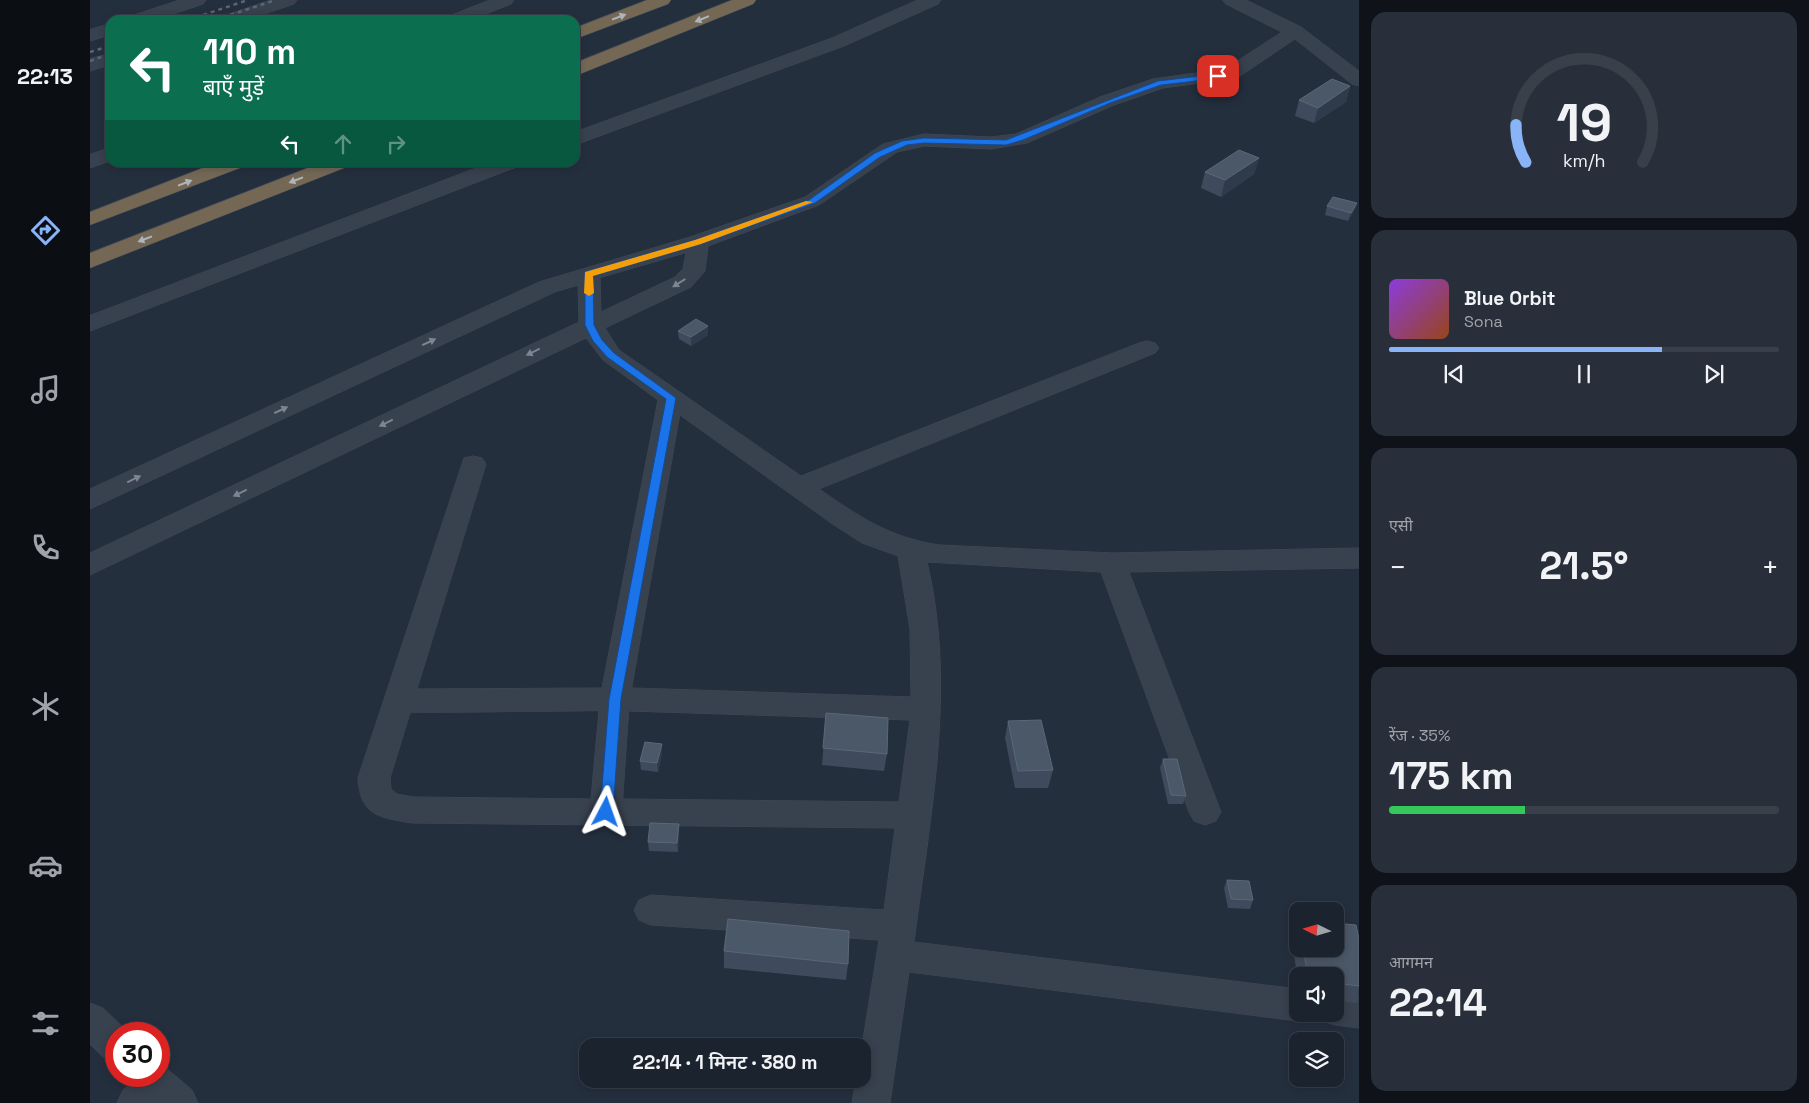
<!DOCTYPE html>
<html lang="hi">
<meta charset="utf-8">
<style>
body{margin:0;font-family:"Space Grotesk","Noto Sans Devanagari",sans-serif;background:#282f3a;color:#f1f3f6;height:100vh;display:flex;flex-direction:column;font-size:19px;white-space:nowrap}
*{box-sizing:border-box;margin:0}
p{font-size:16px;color:#a0a4aa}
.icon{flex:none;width:28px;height:28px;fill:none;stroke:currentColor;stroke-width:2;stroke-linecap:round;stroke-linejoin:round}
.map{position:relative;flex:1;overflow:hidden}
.panel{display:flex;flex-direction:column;gap:12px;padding:12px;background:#0f1319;width:450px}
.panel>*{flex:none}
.top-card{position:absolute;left:15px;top:15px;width:475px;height:152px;border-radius:15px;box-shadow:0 2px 8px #0003,0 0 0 1px #39404a;background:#0b6e4f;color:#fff;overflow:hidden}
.needle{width:32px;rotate:275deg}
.buttons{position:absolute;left:1199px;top:902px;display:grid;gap:10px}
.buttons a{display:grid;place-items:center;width:55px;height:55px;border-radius:10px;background:#1b232e;box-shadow:0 2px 8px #0003,0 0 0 1px #39404a;font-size:25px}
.speed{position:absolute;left:15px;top:1022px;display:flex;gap:10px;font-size:25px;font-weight:700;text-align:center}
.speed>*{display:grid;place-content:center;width:65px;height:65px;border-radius:50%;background:#1b232e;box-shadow:0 2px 8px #0003,0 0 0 1px #39404a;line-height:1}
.speed .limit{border:8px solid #d22;background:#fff;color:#111}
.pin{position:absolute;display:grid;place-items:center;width:42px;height:42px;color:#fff;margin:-21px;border-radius:10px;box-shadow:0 2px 8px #0006}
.me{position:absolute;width:55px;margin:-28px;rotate:4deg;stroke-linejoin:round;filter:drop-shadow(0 0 4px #0008)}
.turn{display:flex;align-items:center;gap:18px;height:105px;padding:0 15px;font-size:22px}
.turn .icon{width:65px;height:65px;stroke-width:2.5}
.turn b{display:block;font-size:35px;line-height:42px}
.lanes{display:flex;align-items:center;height:48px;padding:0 15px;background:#0003;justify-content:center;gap:25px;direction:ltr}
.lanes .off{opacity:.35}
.big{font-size:38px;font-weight:600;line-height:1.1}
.panel .widget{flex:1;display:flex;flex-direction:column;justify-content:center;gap:8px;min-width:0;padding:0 18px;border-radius:15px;background:#282f3a}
.panel .dial{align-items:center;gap:0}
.dial svg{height:130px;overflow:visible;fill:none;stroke:#39404a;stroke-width:7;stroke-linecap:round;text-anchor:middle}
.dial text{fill:#f1f3f6;stroke:none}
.song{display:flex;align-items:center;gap:15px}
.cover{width:60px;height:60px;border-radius:8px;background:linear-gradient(135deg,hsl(270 70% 55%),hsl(20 70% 35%))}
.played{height:5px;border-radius:2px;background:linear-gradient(90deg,#8ab4f8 70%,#39404a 70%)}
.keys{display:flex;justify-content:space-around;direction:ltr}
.heat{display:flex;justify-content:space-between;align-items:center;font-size:28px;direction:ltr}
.charge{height:8px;border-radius:4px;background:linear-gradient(90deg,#34c759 35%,#39404a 0)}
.trip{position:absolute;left:489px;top:1038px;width:292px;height:50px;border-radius:15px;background:#1b232e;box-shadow:0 2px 8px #0003,0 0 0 1px #39404a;font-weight:600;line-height:50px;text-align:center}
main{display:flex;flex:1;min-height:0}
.tabs{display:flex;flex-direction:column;width:90px;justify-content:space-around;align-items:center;background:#0b0e12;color:#a0a4aa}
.tabs .icon{width:35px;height:35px}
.tabs .active{color:#8ab4f8}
.tabs b{font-size:22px;color:#f1f3f6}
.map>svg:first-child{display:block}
</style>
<main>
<nav class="tabs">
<b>22:13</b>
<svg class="icon active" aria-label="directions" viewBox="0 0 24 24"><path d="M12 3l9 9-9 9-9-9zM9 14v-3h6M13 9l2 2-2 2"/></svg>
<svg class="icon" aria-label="music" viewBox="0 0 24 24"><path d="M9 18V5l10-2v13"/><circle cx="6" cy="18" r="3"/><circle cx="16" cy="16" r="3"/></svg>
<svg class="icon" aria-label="phone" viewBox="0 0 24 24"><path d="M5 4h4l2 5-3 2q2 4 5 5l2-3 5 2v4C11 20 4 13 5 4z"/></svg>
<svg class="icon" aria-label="climate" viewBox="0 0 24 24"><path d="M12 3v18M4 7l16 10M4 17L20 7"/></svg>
<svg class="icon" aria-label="car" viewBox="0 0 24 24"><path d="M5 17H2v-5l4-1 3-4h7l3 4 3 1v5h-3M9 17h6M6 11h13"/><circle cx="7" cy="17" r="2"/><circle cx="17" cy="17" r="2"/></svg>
<svg class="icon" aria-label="filters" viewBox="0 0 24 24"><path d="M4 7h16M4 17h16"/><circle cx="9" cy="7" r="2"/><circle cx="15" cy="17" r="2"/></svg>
</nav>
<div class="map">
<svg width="1269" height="1103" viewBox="0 0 1269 1103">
<rect width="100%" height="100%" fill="#242f3e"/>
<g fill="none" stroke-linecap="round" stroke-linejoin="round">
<defs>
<g id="minor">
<path d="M90 0H116L113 4 65 20H39L42 16Z"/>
<path d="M181 0H207L204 4 157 20H131L134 16Z"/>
<path d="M400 0H424L421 4 381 20H357L360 16Z"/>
<path d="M828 0H851L848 4 754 46 485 145V132L742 38Z"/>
<path d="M1133 0H1156L1211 27 1269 71V86L1262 84 1205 39 1147 78 1073 88 1024 105 937 143 901 149 834 146 807 152 729 205 618 246 615 271 601 287 515 328 529 350 711 476 1049 343 1057 341 1065 343 1069 348 1065 353 729 489C770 517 798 537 849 545L1022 553 1269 548V568L1039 572 1131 812 1126 821 1115 825 1104 821 1099 812 1011 572 837 562C867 688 840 816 824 942L1208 989V1014H1222L1221 1017 1208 1021 819 972 800 1103H762L766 1079H772V1046L789 940 561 925 549 920 544 910 549 900 561 895 794 910 805 828 323 823C290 818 270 816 268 778L374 458 383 456 392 458 396 464 327 689 512 688 568 400 513 360 496 338 0 575V553L489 322 488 285 465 292 0 509V489L449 282 600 237 715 197 793 144 834 134 901 137 926 134 1010 97 1063 79 1135 69 1192 32 1136 4ZM596 253 593 269 585 277 511 312 510 278ZM590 415 744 525 772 543 808 556 820 629 821 697 542 688ZM509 711 501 799 323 797 307 794 301 789 300 778 320 713ZM539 711 820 720 809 802 533 799Z"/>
<path d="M20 24V35L0 41V30Z"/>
<path d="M20 54V65L0 71V59Z"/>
<path d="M20 148V161L0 168V155Z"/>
<path d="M402 162H432L429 166 0 331V316Z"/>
<path d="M1245 993 1269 996V1028L1245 1025 1232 1021 1229 1014H1245Z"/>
<path d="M0 1003 13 1008 39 1033 26 1034V1062L13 1057 0 1044Z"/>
<path d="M69 1062 102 1090 108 1103H27L33 1090 43 1082 40 1076H69Z"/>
</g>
<g id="highway">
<path d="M557 0H581L578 4 485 39V28Z"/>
<path d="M642 0H666L663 4 485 76V63Z"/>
<path d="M128 162H158L155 166 0 225V212Z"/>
<path d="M233 162H262L259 166 0 268V253Z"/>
</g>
</defs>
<use href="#minor" stroke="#414a57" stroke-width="1"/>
<use href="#highway" stroke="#434c59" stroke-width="1"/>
<use href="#minor" fill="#38414e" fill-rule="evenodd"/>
<use href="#highway" fill="#746855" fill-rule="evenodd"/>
<g stroke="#5a6575" stroke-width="2.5" stroke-dasharray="4 4" stroke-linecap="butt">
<path d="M98 20 158 0"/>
<path d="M125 20 186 0"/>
<path d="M0 52 20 46"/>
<path d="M0 61 20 54"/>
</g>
</g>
<g fill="#3f4b5c">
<path d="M1260 86 1256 102 1224 123 1205 116 1209 100Z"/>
<path d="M1169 158 1164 174 1131 197 1111 188 1115 172Z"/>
<path d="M1267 203 1264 211 1258 221 1235 215 1237 206Z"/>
<path d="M588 331 618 335 601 346 589 339Z"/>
<path d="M736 713 797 754 794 771 732 765Z"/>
<path d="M918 721 963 770 958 788H925L915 738Z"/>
<path d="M572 753 568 772 551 770 550 761Z"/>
<path d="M1073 759 1096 796 1093 804H1078L1070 768Z"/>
<path d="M589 824 588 852 559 851 558 842Z"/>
<path d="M1137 880 1163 900 1160 909 1138 908 1134 888Z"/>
<path d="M1208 921V949H1245L1269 986 1268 1003 1245 1001V976H1208V981L1201 935Z"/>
<path d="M634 951 758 964 756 980 634 968Z"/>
</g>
<g fill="#2f3b4b">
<path d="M1260 86 1256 102 1224 123 1228 108Z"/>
<path d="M1169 158 1164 174 1131 197 1135 180Z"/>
<path d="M1267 203 1264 211 1258 221 1261 213Z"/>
<path d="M618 326V335L601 346V337Z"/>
<path d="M572 744V753L568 772 567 763Z"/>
<path d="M589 824V833L588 852 587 843Z"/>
</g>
<g fill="#4b5868" stroke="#5c6777">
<path d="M1242 79 1260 86 1228 108 1209 100Z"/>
<path d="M1149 150 1169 158 1135 180 1115 172Z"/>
<path d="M1243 197 1267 203 1261 213 1237 206Z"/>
<path d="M606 319 618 326 601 337 588 331Z"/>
<path d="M736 713 798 718 797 754 733 748Z"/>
<path d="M951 720 963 770 928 771 918 721Z"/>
<path d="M555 742 572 744 567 763 550 761Z"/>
<path d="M1073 759H1087L1096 796 1081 795Z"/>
<path d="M560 823 589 824 587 843 558 842Z"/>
<path d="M1137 880 1159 881 1163 900 1141 899Z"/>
<path d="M638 919 759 931 758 964 634 951Z"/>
<path d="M1245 923 1266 925 1269 939V986L1245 983V976H1218L1213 949H1245Z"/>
</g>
<defs><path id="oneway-solid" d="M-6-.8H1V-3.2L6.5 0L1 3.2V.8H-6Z" transform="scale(1.25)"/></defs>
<g fill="#aeb4bd">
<use href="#oneway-solid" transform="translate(529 17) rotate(-21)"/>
<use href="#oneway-solid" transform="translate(612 19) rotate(158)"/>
<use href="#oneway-solid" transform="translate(206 180) rotate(159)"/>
<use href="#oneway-solid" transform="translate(95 183) rotate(-21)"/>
<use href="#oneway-solid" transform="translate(55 239) rotate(159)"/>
</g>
<g fill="#7c8592">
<use href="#oneway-solid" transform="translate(589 283) rotate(148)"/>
<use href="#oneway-solid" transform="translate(339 342) rotate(-25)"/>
<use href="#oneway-solid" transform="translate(443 352) rotate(154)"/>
<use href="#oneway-solid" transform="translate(191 410) rotate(-25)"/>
<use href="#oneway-solid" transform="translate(296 423) rotate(154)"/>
<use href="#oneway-solid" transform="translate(44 479) rotate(-26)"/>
<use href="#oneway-solid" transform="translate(150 493) rotate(154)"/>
</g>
<path fill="#1a73e8" stroke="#114b97" d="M1128 74 1132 76 1131 78 1071 85 1020 103 933 140 916 145 834 143 817 145 790 157 725 203 611 244 503 276 504 325 512 340 524 353 586 398 531 699 523 812 521 816H512L510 812 519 699 576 399 517 357 503 341 495 325V272L605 240 719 200 785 153 812 141 834 138 916 140 1068 81Z"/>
<path fill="#f59e0b" d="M716 201 723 202 611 244 503 276 504 293 499 296 494 293 495 272 605 240Z"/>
</svg>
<div class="buttons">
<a><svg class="needle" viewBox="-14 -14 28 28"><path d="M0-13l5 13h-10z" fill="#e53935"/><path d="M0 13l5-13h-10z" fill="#a0a4aa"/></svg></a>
<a><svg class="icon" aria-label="sound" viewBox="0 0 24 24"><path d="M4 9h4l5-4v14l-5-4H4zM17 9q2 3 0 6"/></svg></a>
<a><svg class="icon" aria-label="layers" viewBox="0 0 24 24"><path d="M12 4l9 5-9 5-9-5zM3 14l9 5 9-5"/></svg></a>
</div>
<div class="speed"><div class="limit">30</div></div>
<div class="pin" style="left:1128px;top:76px;background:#d93025"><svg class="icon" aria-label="arrive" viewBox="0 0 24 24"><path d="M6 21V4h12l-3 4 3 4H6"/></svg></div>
<svg class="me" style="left:516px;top:812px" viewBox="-20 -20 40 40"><path d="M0-17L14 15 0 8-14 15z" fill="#1a73e8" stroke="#fff" stroke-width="4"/></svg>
<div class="trip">22:14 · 1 मिनट · 380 m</div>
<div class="top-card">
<div class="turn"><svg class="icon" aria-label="left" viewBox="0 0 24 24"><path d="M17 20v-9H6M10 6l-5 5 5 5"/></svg><div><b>110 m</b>बाएँ मुड़ें</div></div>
<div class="lanes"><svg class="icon" aria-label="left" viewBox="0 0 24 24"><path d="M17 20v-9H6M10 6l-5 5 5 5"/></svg><svg class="icon off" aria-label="ahead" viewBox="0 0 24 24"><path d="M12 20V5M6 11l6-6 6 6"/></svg><svg class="icon off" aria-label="right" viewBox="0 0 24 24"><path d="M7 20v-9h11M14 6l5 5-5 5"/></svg></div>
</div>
</div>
<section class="panel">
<div class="widget dial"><svg viewBox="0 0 100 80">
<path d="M14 69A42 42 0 1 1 86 69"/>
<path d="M14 69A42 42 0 0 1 8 46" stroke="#8ab4f8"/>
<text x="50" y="56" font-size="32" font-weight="700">19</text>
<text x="50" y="72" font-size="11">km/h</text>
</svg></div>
<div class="widget">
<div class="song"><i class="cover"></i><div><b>Blue Orbit</b><p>Sona</p></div></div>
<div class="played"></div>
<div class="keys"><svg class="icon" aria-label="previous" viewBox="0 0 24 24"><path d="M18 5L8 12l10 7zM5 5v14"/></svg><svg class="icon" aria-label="pause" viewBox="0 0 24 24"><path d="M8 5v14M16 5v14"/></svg><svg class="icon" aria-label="next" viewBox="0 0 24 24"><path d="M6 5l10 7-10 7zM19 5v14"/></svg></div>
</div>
<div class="widget"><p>एसी</p>
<div class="heat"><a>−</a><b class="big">21.5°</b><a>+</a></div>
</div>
<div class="widget"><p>रेंज · 35%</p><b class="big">175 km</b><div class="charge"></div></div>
<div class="widget"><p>आगमन</p><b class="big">22:14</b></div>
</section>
</main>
